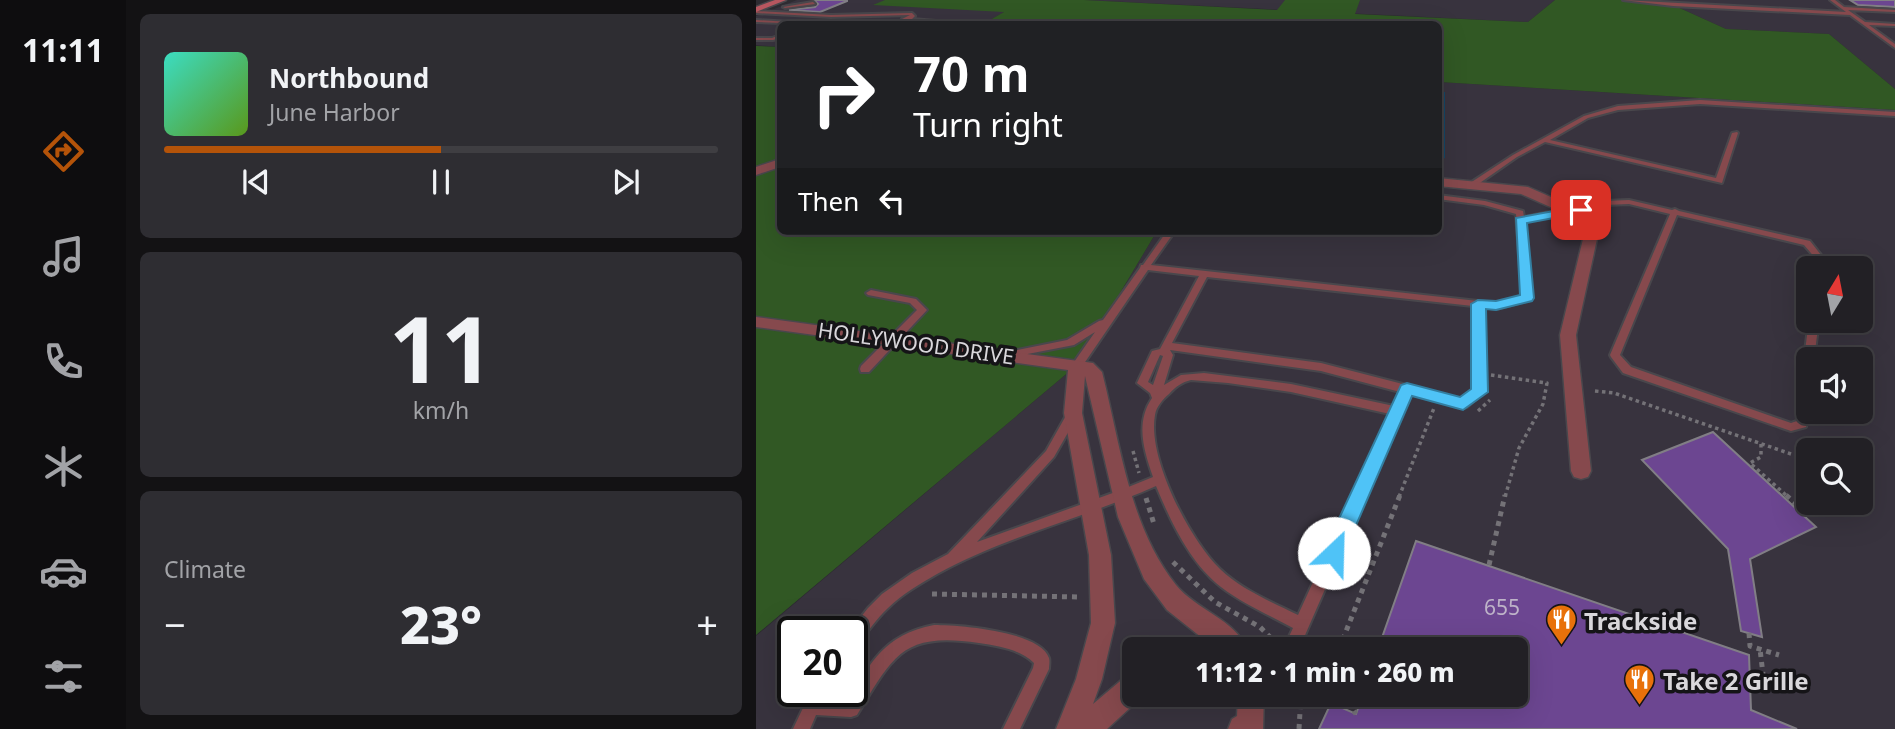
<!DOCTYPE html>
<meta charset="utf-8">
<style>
body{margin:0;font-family:"Noto Sans",sans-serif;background:#2e2d32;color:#f1f3f6;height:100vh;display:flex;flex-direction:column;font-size:26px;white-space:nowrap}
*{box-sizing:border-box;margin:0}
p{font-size:23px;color:#a2a3a7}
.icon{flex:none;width:38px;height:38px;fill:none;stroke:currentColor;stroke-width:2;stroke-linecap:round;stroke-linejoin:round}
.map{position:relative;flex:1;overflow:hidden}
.panel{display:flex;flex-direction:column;gap:14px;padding:14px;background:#131214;width:630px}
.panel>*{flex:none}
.top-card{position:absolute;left:21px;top:21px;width:665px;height:214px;border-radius:10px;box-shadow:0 7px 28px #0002,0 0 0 2px #3f3e42;background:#202124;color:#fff;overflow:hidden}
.needle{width:46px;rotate:10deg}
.fabs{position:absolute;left:1040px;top:256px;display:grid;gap:14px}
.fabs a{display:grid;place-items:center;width:77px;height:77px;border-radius:10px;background:#222025;box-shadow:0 7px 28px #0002,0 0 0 2px #3f3e42;font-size:35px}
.speed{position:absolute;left:21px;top:616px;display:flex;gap:14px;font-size:35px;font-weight:700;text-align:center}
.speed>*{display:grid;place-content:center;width:91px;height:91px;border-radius:50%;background:#222025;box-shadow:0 7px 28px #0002,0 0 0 2px #3f3e42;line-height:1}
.speed .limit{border:4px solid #111;border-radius:10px;background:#fff;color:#111}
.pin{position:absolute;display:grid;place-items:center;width:60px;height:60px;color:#fff;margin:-30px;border-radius:14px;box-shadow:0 4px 10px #0006}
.me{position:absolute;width:77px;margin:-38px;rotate:24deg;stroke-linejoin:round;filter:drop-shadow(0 0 5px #0008)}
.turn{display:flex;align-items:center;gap:24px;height:147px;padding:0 21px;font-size:32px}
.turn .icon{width:91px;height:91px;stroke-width:2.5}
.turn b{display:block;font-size:49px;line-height:60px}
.then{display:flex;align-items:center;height:66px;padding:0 21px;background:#0003;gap:14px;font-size:26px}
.big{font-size:52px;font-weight:800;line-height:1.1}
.panel .tile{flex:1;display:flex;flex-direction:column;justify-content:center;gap:10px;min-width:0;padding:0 24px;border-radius:10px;background:#2e2d32}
.panel .dial{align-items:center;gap:0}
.dial b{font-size:91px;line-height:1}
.song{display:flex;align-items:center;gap:21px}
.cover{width:84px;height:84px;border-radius:10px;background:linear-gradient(135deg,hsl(170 70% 55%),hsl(90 70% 35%))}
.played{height:7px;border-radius:4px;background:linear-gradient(90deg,#b45309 50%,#3f3e42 50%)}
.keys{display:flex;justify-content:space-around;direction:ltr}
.heat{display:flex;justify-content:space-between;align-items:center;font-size:38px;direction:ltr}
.trip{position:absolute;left:366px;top:637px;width:406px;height:70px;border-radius:10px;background:#222025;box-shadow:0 7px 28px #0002,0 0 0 2px #3f3e42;font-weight:800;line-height:70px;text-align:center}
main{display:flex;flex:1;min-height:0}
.tab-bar{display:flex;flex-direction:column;width:126px;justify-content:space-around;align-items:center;background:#0e0d0f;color:#a2a3a7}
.tab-bar .icon{width:49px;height:49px}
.tab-bar .current{color:#b45309}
.tab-bar b{font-size:32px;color:#f1f3f6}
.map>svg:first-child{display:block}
</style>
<main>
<nav class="tab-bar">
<b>11:11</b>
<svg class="icon current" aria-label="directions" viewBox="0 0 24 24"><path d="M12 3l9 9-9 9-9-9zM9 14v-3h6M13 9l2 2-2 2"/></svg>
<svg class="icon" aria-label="music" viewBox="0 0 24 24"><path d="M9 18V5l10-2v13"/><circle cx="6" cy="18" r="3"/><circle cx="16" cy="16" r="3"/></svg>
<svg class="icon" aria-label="phone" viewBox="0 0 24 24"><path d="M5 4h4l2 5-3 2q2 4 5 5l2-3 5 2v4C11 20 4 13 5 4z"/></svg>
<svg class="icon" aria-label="climate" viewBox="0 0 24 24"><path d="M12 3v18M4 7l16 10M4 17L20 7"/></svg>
<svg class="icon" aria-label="car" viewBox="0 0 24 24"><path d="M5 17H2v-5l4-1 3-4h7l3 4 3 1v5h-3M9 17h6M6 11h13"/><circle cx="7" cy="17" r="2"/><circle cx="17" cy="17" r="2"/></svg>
<svg class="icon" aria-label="filters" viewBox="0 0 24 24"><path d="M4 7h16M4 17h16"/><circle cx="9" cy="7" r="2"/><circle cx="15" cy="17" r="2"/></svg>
</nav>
<section class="panel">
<div class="tile">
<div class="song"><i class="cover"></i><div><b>Northbound</b><p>June Harbor</p></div></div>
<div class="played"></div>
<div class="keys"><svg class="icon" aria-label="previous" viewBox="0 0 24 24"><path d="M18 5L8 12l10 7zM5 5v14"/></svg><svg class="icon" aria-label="pause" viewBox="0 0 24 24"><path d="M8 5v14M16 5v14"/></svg><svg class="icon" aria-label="next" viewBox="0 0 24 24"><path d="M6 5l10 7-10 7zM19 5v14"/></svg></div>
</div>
<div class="tile dial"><b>11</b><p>km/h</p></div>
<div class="tile"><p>Climate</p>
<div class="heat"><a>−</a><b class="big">23°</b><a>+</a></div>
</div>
</section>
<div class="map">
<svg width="1139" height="729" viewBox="0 0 1139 729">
<rect width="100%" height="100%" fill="#2d2b31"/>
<g fill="#38333e" fill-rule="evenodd">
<path d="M41 0H270L227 24H24V47L0 45V16Z"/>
<path d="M328 0H799L772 22Z"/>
<path d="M869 0H1139V89L1073 34 970 29 917 5Z"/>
<path d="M683 82 1139 110V729H0V636L321 365 401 231H682ZM1052 268H1104V320H1052ZM1052 359H1104V411H1052ZM1052 450H1104V502H1052ZM37 632H96V691H37ZM378 649H760V695H378Z"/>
</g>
<g fill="#315824">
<path d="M129 0H328L521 10 529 0H604L599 14 772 22 799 0H869L917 5 970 29 1073 34 1139 89V110L683 82 682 24H500L478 22 467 24H261L264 21C252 21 241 24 227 24L248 12 117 5Z"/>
<path d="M0 46 24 47V231H401L321 365 0 635Z"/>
</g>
<path fill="#144564" d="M682 92H689V158L683 160Z"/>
<g fill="#6c4691" stroke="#817e85" stroke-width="2">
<path d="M58 0H91V1L64 12 33 10 59 7 62 4Z"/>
<path d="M1094 0H1139V7L1102 5Z"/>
<path d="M957 432 1060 527 994 559 1006 637 985 631 972 549 886 460Z"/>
<path d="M660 541 993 655 995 710 1041 729H563L575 703 600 714 607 695H760V649H622Z"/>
</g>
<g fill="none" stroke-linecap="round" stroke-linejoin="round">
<defs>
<g id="service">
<path d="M867 0 1090 12 1074 0H1079L1088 7 1139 10V12L1092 10 1109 22 1139 24V26L1113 25 1139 44V48L1094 15 917 6Z"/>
<path d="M57 2 59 4 29 8 27 7Z"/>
<path d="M0 11 75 15 156 13 159 16 156 19 216 24 152 22 149 24H143L146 19 154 15 75 17 0 13Z"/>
<path d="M0 20 51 23 53 24 0 22Z"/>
<path d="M24 35V38L17 40H0V38H16Z"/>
<path d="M944 100 1139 112V116L944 104 862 110 832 118 794 140 960 178 976 133 981 132 982 133 966 183 789 142 761 157 718 187 711 185 757 155 828 116 862 106Z"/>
<path d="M682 195 729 201 767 211 768 217 849 201 873 200 916 210 919 209 923 211 1054 241 1069 260 1068 268H1060L1061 260 1048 245 921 215 864 355 875 367 1035 423 1041 421 1047 373 1052 369V411H1053L1050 427 1035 431 867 373 855 357 854 355 914 214 873 204 849 205 769 221 776 298 774 300 740 309 727 307 728 392 711 407 707 408 654 394 543 649H527L537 628C513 615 487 604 465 587 434 563 415 522 400 486 328 518 250 536 181 574 164 584 146 594 132 608 120 619 111 633 101 645L96 647V632H93L112 608 126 594 156 573 192 554 290 451 312 412H320L322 415 298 457 221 542 365 490 397 477C388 451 379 423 396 398L394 393 381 383 396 351 404 349 443 276 392 270 325 368 321 369 316 365 339 332 318 345 251 358 246 355 247 353 311 340 343 321 347 320 384 268 385 265H387L411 231H419L395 265 740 303 766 296 760 214 728 205 682 199ZM451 277 717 306 718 390 705 399 565 363 416 343ZM414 350 565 371 644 392 638 406 535 384 448 373 425 375 408 385 417 355ZM404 355 407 356 397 385 392 382ZM435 380 472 383 535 392 634 414 542 615C516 602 486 590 464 569 434 540 391 458 399 415 400 407 407 399 413 394 419 387 426 382 435 380Z"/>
<path d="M115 290 160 299 171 310 113 372H105L104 369 105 366 161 310 154 303 112 295 110 293Z"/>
<path d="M1053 320H1063L1058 359H1052V362L1048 359Z"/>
<path d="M178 625C202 625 284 631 293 658 294 661 293 666 293 669L264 729H247L277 668 278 663C263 649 243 646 223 643 146 632 138 655 101 715L95 717 60 715 54 729H37L55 691H72L68 699 91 701C116 661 128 635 178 625Z"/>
</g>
<g id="minor">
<path d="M24 159V167L0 175V167Z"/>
<path d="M682 178 772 187 820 208 841 239 820 335 835 471 832 477 825 479 818 477 815 471 804 335 827 239 810 214 765 194 682 186Z"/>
<path d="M0 317 337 363 346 372C364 443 373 526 420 585 439 609 480 620 491 649H460L411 610 388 579 362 517 329 376 326 413 355 555 359 623 346 679 337 704 369 677 378 673V695H388L351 729H300L320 679 335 623 333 555 308 413 312 370 0 327Z"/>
<path d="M482 695H508L507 729H472L476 719 481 716Z"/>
</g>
<path id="secondary" d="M19 0H30L0 12V7Z"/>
</defs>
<use href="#service" stroke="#49474c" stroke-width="4"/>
<use href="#minor" stroke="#49474c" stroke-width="3"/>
<use href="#secondary" stroke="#49474c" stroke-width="3"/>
<g stroke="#747277" stroke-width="3.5" stroke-dasharray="3.5 3.5" stroke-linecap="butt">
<path d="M735 375 791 383 787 404 763 448 749 497"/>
<path d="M839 391 858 393 1035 454"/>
<path d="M722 411 734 400"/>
<path d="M1005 444V457L994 463 1032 497"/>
<path d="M377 451 383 473"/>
<path d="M643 497 678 408"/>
</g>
<g stroke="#747277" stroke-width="5" stroke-dasharray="5 5" stroke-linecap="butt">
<path d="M1030 495 1049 512"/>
<path d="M390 498 398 524"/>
<path d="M417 562 459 602 504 627 519 642"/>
<path d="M733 565 749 495"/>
<path d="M176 594 324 597"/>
<path d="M993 633 994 646 1023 655"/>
<path d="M583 649 644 495"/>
<path d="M994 686 1009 691 1004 649"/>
<path d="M586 695 600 714"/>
<path d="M543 729 545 695"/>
</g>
<use href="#service" fill="#86494d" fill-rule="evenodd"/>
<use href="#minor" fill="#86494d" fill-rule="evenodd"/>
<use href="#secondary" fill="#b7565f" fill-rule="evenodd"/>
</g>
<path fill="#4fc3f7" stroke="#337fa1" stroke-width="2" d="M825 206 831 210 829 212 771 223 778 298 776 301 740 310 730 309 732 392 707 410 656 396 585 560 578 562 570 560 567 553 645 385 651 383 704 397 715 389V304L722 300 740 301 764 295 760 218Z"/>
<defs>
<symbol id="restaurant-pin" viewBox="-11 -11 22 30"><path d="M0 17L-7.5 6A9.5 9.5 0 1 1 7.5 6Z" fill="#e8710a" stroke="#151417"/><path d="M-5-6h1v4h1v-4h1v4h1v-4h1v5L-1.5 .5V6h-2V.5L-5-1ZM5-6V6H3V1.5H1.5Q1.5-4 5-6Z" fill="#fff"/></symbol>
</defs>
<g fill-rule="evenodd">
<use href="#restaurant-pin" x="788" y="602" width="35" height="47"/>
<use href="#restaurant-pin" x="866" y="662" width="35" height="47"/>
</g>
<g text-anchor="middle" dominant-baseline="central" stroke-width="7" stroke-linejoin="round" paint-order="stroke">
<g font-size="21" fill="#d9d7db" stroke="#151417">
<text transform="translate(160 343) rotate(8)">HOLLYWOOD DRIVE</text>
</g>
<g font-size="21" fill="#beb3c8">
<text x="746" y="607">655</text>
</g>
<g font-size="24" font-weight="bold" fill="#d9d7db" stroke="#151417" text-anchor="start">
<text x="828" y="620">Trackside</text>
<text x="907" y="680">Take 2 Grille</text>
</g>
</g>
</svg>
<div class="fabs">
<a><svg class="needle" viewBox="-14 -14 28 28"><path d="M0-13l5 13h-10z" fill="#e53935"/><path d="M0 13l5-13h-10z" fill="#a2a3a7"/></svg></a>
<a><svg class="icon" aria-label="sound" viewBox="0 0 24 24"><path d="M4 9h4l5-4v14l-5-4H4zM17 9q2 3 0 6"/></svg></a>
<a><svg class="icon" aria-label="search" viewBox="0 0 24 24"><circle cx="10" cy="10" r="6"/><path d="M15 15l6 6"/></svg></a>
</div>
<div class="speed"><div class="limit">20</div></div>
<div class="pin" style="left:825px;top:210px;background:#d93025"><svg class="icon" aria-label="arrive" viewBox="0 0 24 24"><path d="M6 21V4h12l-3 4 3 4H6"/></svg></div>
<svg class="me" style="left:578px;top:553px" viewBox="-20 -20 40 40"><circle r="19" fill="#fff"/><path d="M0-13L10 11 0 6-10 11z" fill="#4fc3f7"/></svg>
<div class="trip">11:12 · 1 min · 260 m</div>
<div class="top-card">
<div class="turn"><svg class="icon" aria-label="right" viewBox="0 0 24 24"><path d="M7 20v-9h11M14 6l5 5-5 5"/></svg><div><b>70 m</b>Turn right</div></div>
<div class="then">Then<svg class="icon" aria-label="left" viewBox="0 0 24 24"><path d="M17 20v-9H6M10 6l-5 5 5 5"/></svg></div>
</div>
</div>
</main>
